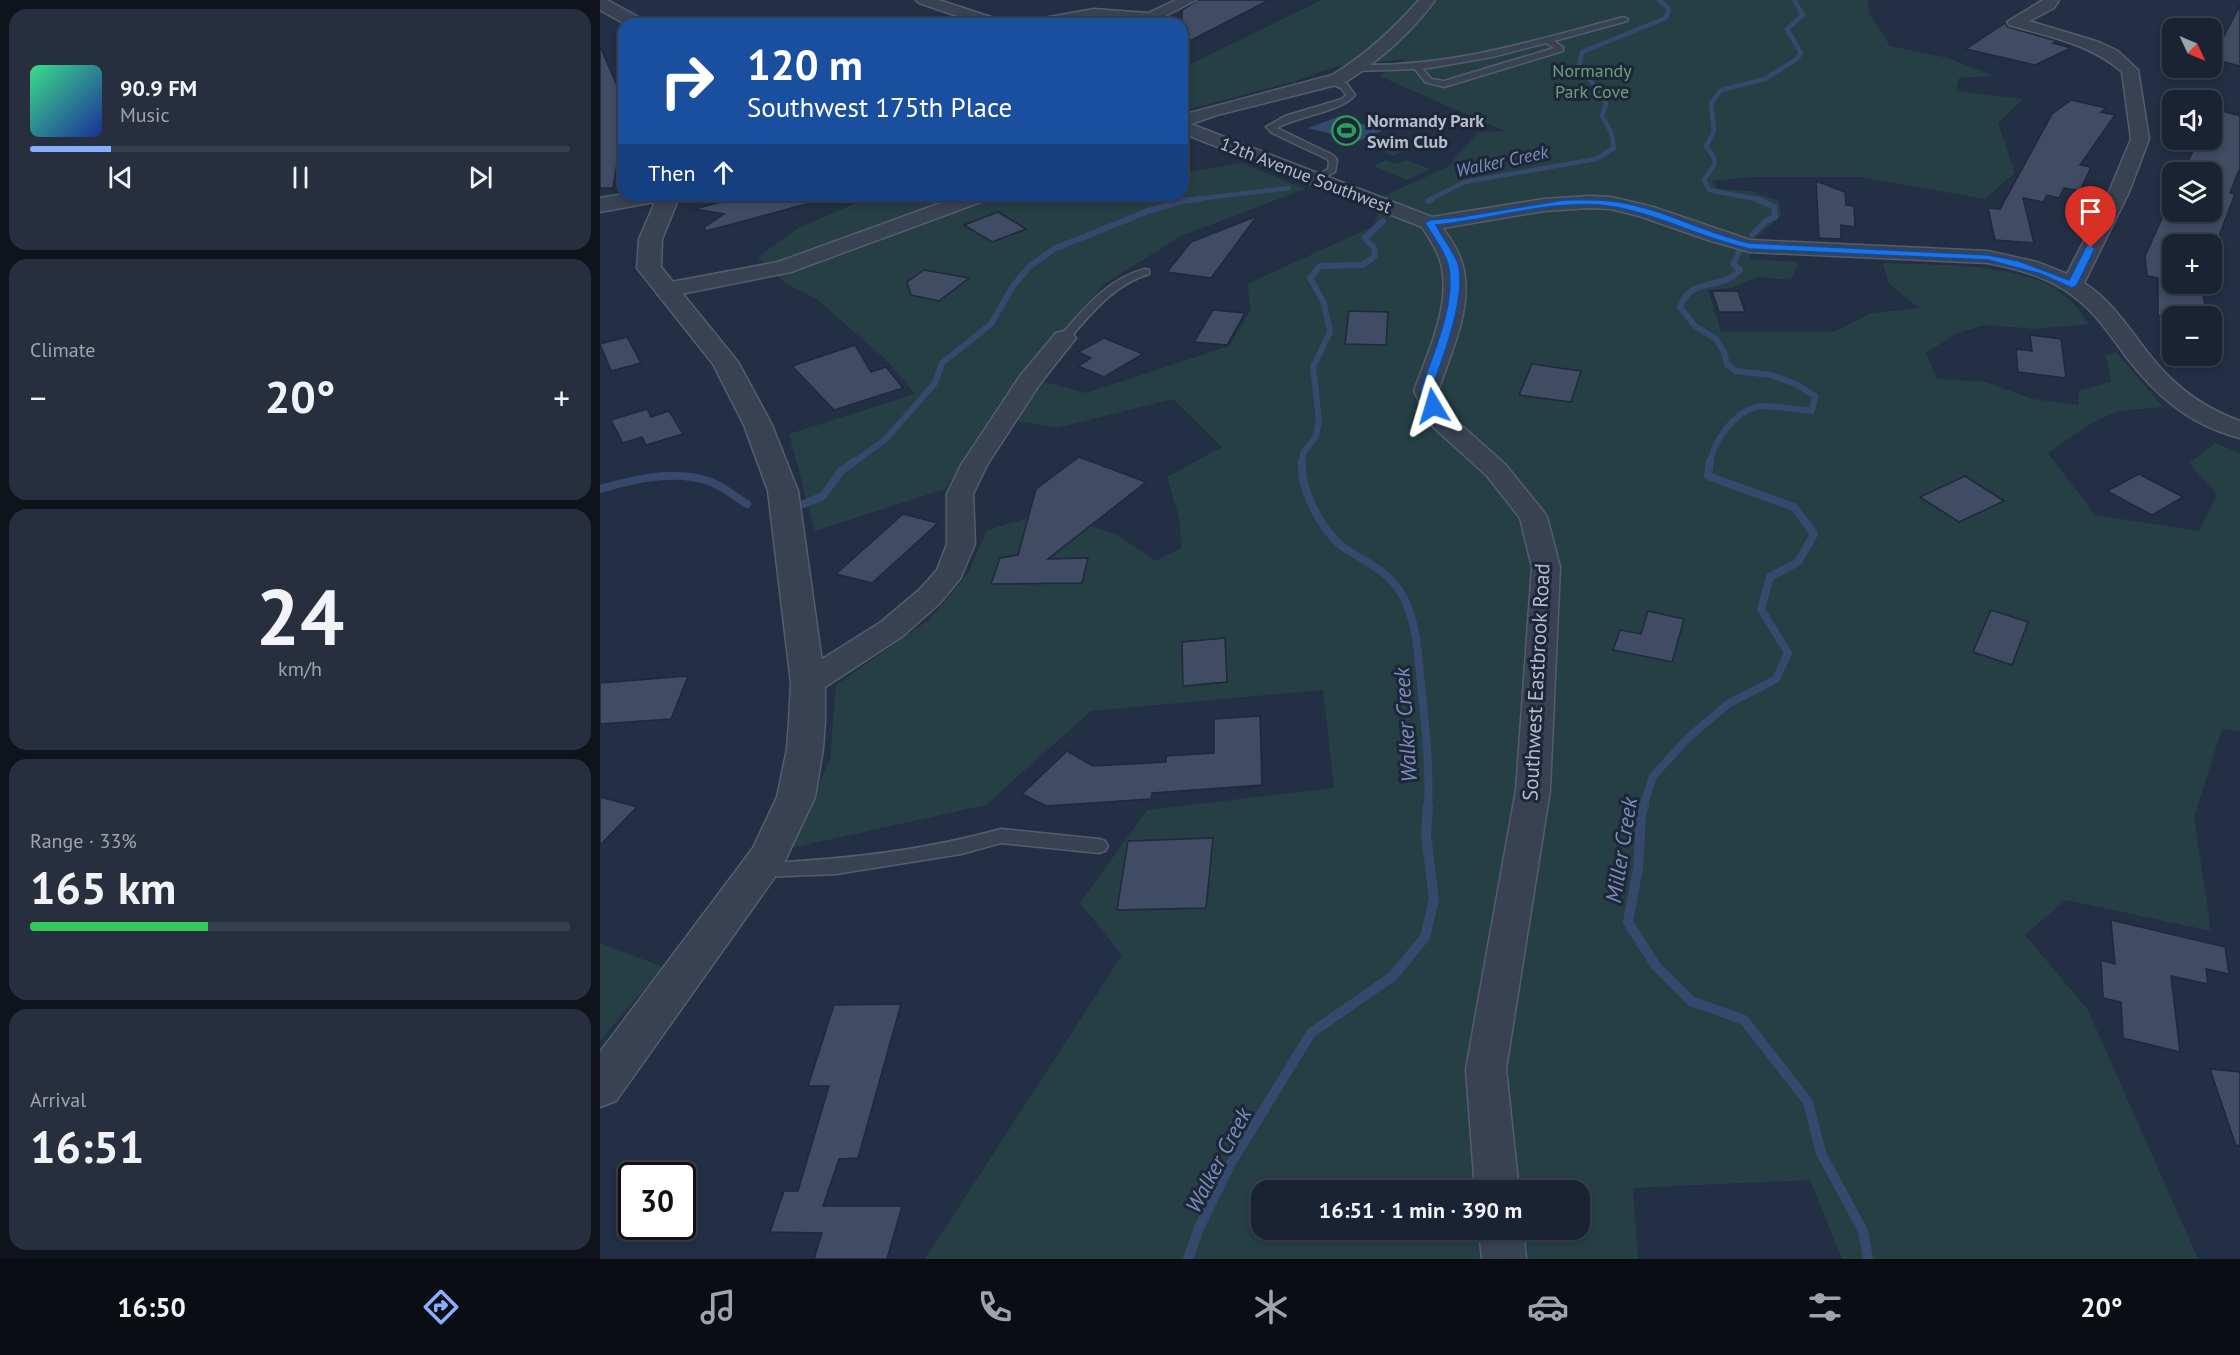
<!DOCTYPE html>
<meta charset="utf-8">
<style>
body{margin:0;font-family:"PT Sans",sans-serif;background:#272f3f;color:#f1f3f6;height:100vh;display:flex;flex-direction:column;font-size:22px;white-space:nowrap}
*{box-sizing:border-box;margin:0}
p{font-size:20px;color:#9fa4ac}
.icon{flex:none;width:33px;height:33px;fill:none;stroke:currentColor;stroke-width:2;stroke-linecap:round;stroke-linejoin:round}
.map{position:relative;flex:1;overflow:hidden}
.drawer{display:flex;flex-direction:column;gap:9px;padding:9px;background:#0e131c;width:600px}
.drawer>*{flex:none}
.hud{position:absolute;left:18px;top:18px;width:570px;height:183px;border-radius:18px;box-shadow:0 3px 9px #0003,0 0 0 2px #38404e;background:#1a4fa0;color:#fff;overflow:hidden}
.needle{width:39px;rotate:134deg}
.fabs{position:absolute;left:1562px;top:18px;display:grid;gap:12px}
.fabs a{display:grid;place-items:center;width:60px;height:60px;border-radius:12px;background:#1a2333;box-shadow:0 3px 9px #0003,0 0 0 2px #38404e;font-size:30px}
.speed{position:absolute;left:18px;top:1162px;display:flex;gap:12px;font-size:30px;font-weight:700;text-align:center}
.speed>*{display:grid;place-content:center;width:78px;height:78px;border-radius:50%;background:#1a2333;box-shadow:0 3px 9px #0003,0 0 0 2px #38404e;line-height:1}
.speed .limit{border:3px solid #111;border-radius:9px;background:#fff;color:#111}
.pin{position:absolute;display:grid;place-items:center;width:51px;height:51px;color:#fff;margin:-62px -26px;border-radius:50% 50% 50% 0;rotate:-45deg;box-shadow:0 0 6px #0007}
.pin .icon{rotate:45deg}
.me{position:absolute;width:66px;margin:-33px;rotate:353deg;stroke-linejoin:round;filter:drop-shadow(0 0 4px #0008)}
.turn{display:flex;align-items:center;gap:21px;height:126px;padding:0 30px;font-size:27px}
.turn .icon{width:78px;height:78px;stroke-width:2.5}
.turn b{display:block;font-size:42px;line-height:51px}
.then{display:flex;align-items:center;height:57px;padding:0 30px;background:#0003;gap:12px;font-size:22px}
.big{font-size:45px;font-weight:700;line-height:1.1}
.drawer .tile{flex:1;display:flex;flex-direction:column;justify-content:center;gap:9px;min-width:0;padding:0 21px;border-radius:18px;background:#272f3f}
.drawer .dial{align-items:center;gap:0}
.dial b{font-size:78px;line-height:1}
.song{display:flex;align-items:center;gap:18px}
.cover{width:72px;height:72px;border-radius:9px;background:linear-gradient(135deg,hsl(150 70% 55%),hsl(230 70% 35%))}
.played{height:6px;border-radius:3px;background:linear-gradient(90deg,#88afff 15%,#38404e 15%)}
.keys{display:flex;justify-content:space-around;direction:ltr}
.heat{display:flex;justify-content:space-between;align-items:center;font-size:33px;direction:ltr}
.charge{height:9px;border-radius:4px;background:linear-gradient(90deg,#34c759 33%,#38404e 0)}
.trip{position:absolute;left:651px;top:1180px;width:339px;height:60px;border-radius:18px;background:#1a2333;box-shadow:0 3px 9px #0003,0 0 0 2px #38404e;font-weight:700;line-height:60px;text-align:center}
.tabs{display:flex;height:96px;justify-content:space-around;align-items:center;background:#0a0e14;color:#9fa4ac}
.tabs .icon{width:42px;height:42px}
.tabs .selected{color:#88afff}
.tabs b{font-size:27px;color:#f1f3f6}
main{display:flex;flex:1;min-height:0}
.map>svg:first-child{display:block}
</style>
<main>
<section class="drawer">
<div class="tile">
<div class="song"><i class="cover"></i><div><b>90.9 FM</b><p>Music</p></div></div>
<div class="played"></div>
<div class="keys"><svg class="icon" aria-label="previous" viewBox="0 0 24 24"><path d="M18 5L8 12l10 7zM5 5v14"/></svg><svg class="icon" aria-label="pause" viewBox="0 0 24 24"><path d="M8 5v14M16 5v14"/></svg><svg class="icon" aria-label="next" viewBox="0 0 24 24"><path d="M6 5l10 7-10 7zM19 5v14"/></svg></div>
</div>
<div class="tile"><p>Climate</p>
<div class="heat"><a>−</a><b class="big">20°</b><a>+</a></div>
</div>
<div class="tile dial"><b>24</b><p>km/h</p></div>
<div class="tile"><p>Range · 33%</p><b class="big">165 km</b><div class="charge"></div></div>
<div class="tile"><p>Arrival</p><b class="big">16:51</b></div>
</section>
<div class="map">
<svg width="1640" height="1259" viewBox="0 0 1640 1259">
<rect width="100%" height="100%" fill="#232f44"/>
<g fill="#253f45" fill-rule="evenodd">
<path d="M722 0H1268L1269 13 1290 46 1348 58 1394 76 1359 78 1356 91 1423 99 1398 123 1415 173 1385 199 1261 177H1152L1112 181 1118 189 1152 191 1179 201 1181 216 1156 237 1149 259 1198 262 1191 280 1158 277 1130 288 1108 290 1121 332H1233L1272 313 1319 308 1289 284 1283 263C1338 266 1436 260 1475 305 1480 311 1484 318 1489 324L1436 329 1384 325 1356 334 1326 353 1337 379 1386 382 1433 399 1479 405 1478 391 1511 382 1506 355 1516 352 1563 407 1518 411 1488 425 1448 453 1495 515 1599 531 1617 495 1589 463 1615 443 1640 453V731L1622 729 1594 817 1611 931 1466 900 1425 935 1488 1010 1598 1259H1242L1210 1180 1033 1188 1038 1259H325L522 955 480 903 547 810 734 788 723 690 491 711 386 805 191 848 230 759 236 685 330 619 368 573 387 530 448 512 518 535 555 561 581 548 580 521 567 477 622 447 573 399 457 428 394 417 345 489 215 531 189 434 315 394 287 361 217 299 185 283 158 257 198 228 273 196 582 195V173L642 163 705 189 581 236 504 284 423 376 486 393 629 346 651 309 647 284 774 226 782 197 847 167 878 132 905 131 779 76 807 59 734 67 696 81 582 111V68ZM662 1191H980V1230H662Z"/>
<path d="M810 137 824 142 793 156 779 150Z"/>
<path d="M786 160 796 164 806 160 831 169 807 180 773 166Z"/>
<path d="M0 943 63 967 0 1041Z"/>
</g>
<path fill="#36496d" d="M740 116 782 131 758 141 708 128Z"/>
<g fill="none" stroke-linecap="round" stroke-linejoin="round">
<g stroke="#36496d" stroke-width="4.5">
<path d="M588 200 689 188"/>
<path d="M829 200 865 182 996 159 1014 148 1011 132 1002 116 1006 104 1000 92 979 67 982 52 1066 18 1069 9 1059 0"/>
<path d="M1162 200 1109 190 1104 180 1115 164 1113 156 1106 146 1114 131 1111 103 1121 90 1165 79 1197 59 1201 53 1187 29 1203 15 1194 0"/>
</g>
<g stroke="#36496d" stroke-width="6">
<path d="M828 201 832 199"/>
<path d="M1152 235 1166 221 1175 217 1174 207 1157 199"/>
<path d="M253 463 285 440 335 383 342 363 391 324 413 286 430 266 454 249 548 211 583 201 600 199"/>
<path d="M702 463 703 453 716 436 719 420 713 367 730 332 724 303 710 278 720 266 763 265 775 256 774 248 765 238 783 221"/>
<path d="M1110 463C1114 441 1133 413 1156 407 1170 404 1197 410 1212 411L1215 396 1196 384 1171 375 1135 371 1127 364 1124 352 1116 339 1095 326 1080 307C1091 276 1119 292 1140 270L1133 264 1140 250"/>
</g>
<g stroke="#36496d" stroke-width="8">
<path d="M702 461C699 488 723 534 746 549 770 565 789 570 804 598 817 625 818 655 821 684 825 725 830 765 828 807"/>
<path d="M0 489C35 479 75 469 111 482 124 487 135 497 147 504"/>
<path d="M204 504 223 496 241 471 255 461"/>
<path d="M1043 807 1053 776 1090 736 1128 704 1176 679 1188 653 1161 609 1170 577 1198 562 1214 534 1194 507 1108 476 1110 461"/>
</g>
<g stroke="#36496d" stroke-width="10">
<path d="M1044 806 1041 814 1038 868 1028 922 1056 966 1091 1001 1144 1020 1208 1102 1221 1153 1263 1231 1268 1259"/>
<path d="M588 1259 599 1228 630 1165 711 1033 793 976 825 937 834 899 826 834 828 806"/>
</g>
</g>
<g fill="#404c64" stroke="#1f293b" stroke-width="1.5">
<path d="M598 0H669L582 45V10Z"/>
<path d="M1640 5V66L1612 59Z"/>
<path d="M1405 23 1408 27 1457 41 1453 43 1471 48 1435 65 1366 49Z"/>
<path d="M0 46 24 102V132H22L13 188H0Z"/>
<path d="M1471 100 1506 108 1501 112 1515 115 1480 165 1491 167 1480 191 1464 188 1459 198 1447 195 1443 202 1423 198 1434 243 1395 240 1388 208 1400 209 1452 114Z"/>
<path d="M1612 108 1640 116V168L1630 193 1635 194 1616 244H1572V284H1602L1606 316H1558V278L1547 276 1545 256 1572 196V212H1611V172H1583L1598 140H1611Z"/>
<path d="M1216 181 1245 192 1246 205 1254 206 1255 227 1241 225V239L1219 238Z"/>
<path d="M149 195H213L214 202 106 231 104 227 124 214 94 209Z"/>
<path d="M398 212 426 229 392 242 364 225Z"/>
<path d="M657 216 611 278 567 272 591 242Z"/>
<path d="M324 270 369 278 339 301 311 295 307 282Z"/>
<path d="M1112 291H1138L1145 312H1119Z"/>
<path d="M613 310 645 313 627 345 594 342Z"/>
<path d="M749 311 788 312 786 345 745 344Z"/>
<path d="M1430 335 1461 339 1466 378 1418 372 1416 349 1432 351Z"/>
<path d="M27 337 41 363 11 371 0 344Z"/>
<path d="M504 338 543 354 504 377 478 366 491 358 478 352Z"/>
<path d="M255 345 271 372 286 367 303 388 234 410 192 366Z"/>
<path d="M932 364 981 371 971 402 919 395Z"/>
<path d="M47 409 51 417 69 411 83 434 46 445 42 437 23 443 11 420Z"/>
<path d="M479 457 546 482 448 559 488 558 482 583 391 584 400 558 418 555 436 489Z"/>
<path d="M1539 474 1583 497 1552 515 1507 491Z"/>
<path d="M1365 476 1404 501 1359 522 1320 497Z"/>
<path d="M303 514 338 523 272 583 236 574Z"/>
<path d="M1391 610 1428 622 1412 665 1373 652Z"/>
<path d="M1048 611 1084 619 1072 662 1013 650 1020 630 1041 634Z"/>
<path d="M625 638 627 682 583 686 582 642Z"/>
<path d="M88 676 71 719 0 724V683Z"/>
<path d="M660 716 662 785 552 793 551 799 446 806 422 794 467 751 493 766 566 762V756L614 753V719Z"/>
<path d="M0 797 37 807 0 845Z"/>
<path d="M613 838 606 908 517 910 528 841Z"/>
<path d="M1511 920 1625 947 1629 974 1606 969 1608 984 1571 976 1580 1052 1523 1038 1521 1002 1503 998 1501 960 1515 964Z"/>
<path d="M301 1004 258 1158 239 1159 223 1206H302L287 1259H214L222 1233 170 1232 184 1191H198L229 1086H208L234 1005Z"/>
<path d="M1610 1069 1640 1072V1145L1636 1146Z"/>
</g>
<g fill="none" stroke-linecap="round" stroke-linejoin="round">
<defs>
<g id="service">
<path d="M1024 17 1028 19 1027 21 954 41 963 47V51L844 87 825 82 815 69 756 71 752 68 756 65C853 67 931 41 1024 17ZM946 43 954 48 844 81 831 79 823 69 892 57Z"/>
<path d="M728 79 747 84 755 95C741 112 698 116 677 128L733 155 737 160 735 172 716 182 711 179 728 169 729 162 727 159 672 133 666 127 685 116 742 99 746 95 741 88 728 83Z"/>
<path d="M545 269 549 270V274C513 285 492 313 468 340H460V336C485 308 507 279 545 269Z"/>
<path d="M401 829 499 839 505 841 508 846 505 851 499 853 401 843 361 854 236 874 162 877 156 875 153 870 156 865 162 863C243 860 322 851 401 829Z"/>
</g>
<g id="minor">
<path d="M316 0H339L403 21 405 24H381L319 3Z"/>
<path d="M576 0H596L550 24H530L532 21 494 19 464 24H430L438 19 494 9 548 13Z"/>
<path d="M819 0H835C811 33 779 61 744 83L617 115 591 124 832 217 944 199 989 196 1011 197 1053 207 1150 240 1388 251 1437 262 1467 274 1509 192 1531 139 1522 72C1491 44 1449 37 1409 25L1407 22 1443 0H1459L1454 8 1429 21 1499 42 1518 51 1538 70 1549 139 1529 192 1484 283C1513 301 1531 332 1552 358 1576 388 1604 408 1640 421V438C1589 425 1555 395 1524 354 1509 333 1494 311 1473 296 1448 277 1418 269 1388 263L1150 252 1108 240 1039 216 1011 209 989 208 944 211 843 228C850 238 857 248 861 260 876 302 851 352 838 391L852 417 905 464 943 511 947 517 960 567 950 790 906 1069 919 1191H875L866 1069 916 790 932 567 920 518 887 476 832 426 814 391C828 352 853 302 840 260 836 248 829 238 822 227L582 133V115L732 75C766 55 793 29 819 0Z"/>
<path d="M363 195H392L389 199 191 272 66 297 58 295 55 290 58 285 66 283 178 262Z"/>
<path d="M464 331 472 333 476 338 439 385 387 465 373 494 375 544 360 579 339 604 303 636 219 691 208 694 197 691 192 683 197 675 281 622 319 590 337 570 347 544V494L361 465 420 376 456 333Z"/>
<path d="M879 1230H923L926 1259H882Z"/>
</g>
<g id="tertiary">
<path d="M0 0H7L44 20 47 24H25L0 10Z"/>
<path d="M24 194 80 195 62 239 61 267 138 362 172 425 198 491 225 683V721L223 749 215 797 182 867 16 1101 0 1107V1052L153 848 177 797 187 749 189 721 191 683 168 491 144 425 113 364 37 268 39 239 55 202 0 212V198Z"/>
</g>
</defs>
<use href="#service" stroke="#535d6e" stroke-width="3"/>
<use href="#minor" stroke="#535d6e" stroke-width="3"/>
<use href="#tertiary" stroke="#535d6e" stroke-width="3"/>
<use href="#service" fill="#384253" fill-rule="evenodd"/>
<use href="#minor" fill="#384253" fill-rule="evenodd"/>
<use href="#tertiary" fill="#384253" fill-rule="evenodd"/>
</g>
<path fill="#1a73e8" stroke="#114b97" stroke-width="1.5" d="M964 200C980 200 996 199 1011 201 1059 206 1103 233 1150 243L1388 255 1419 261 1469 280 1487 245 1495 248 1477 285 1472 288 1441 274 1388 260 1150 249C1103 239 1060 215 1014 207 960 197 891 220 836 225 842 237 852 249 857 261 869 293 842 359 831 391L839 406 837 408H829L820 391C833 355 857 301 848 264 844 250 832 235 825 223L830 220 861 217Z"/>
<defs>
<symbol id="stadium-ring" viewBox="-11 -11 22 22"><circle r="9.5" fill="#1d2739" stroke="#2e9e5b" stroke-width="1.5"/><path d="M0-5a6.5 5 0 1 0 0 10a6.5 5 0 1 0 0-10ZM-3.5-1.8h7v3.6h-7Z" fill="#2e9e5b"/></symbol>
</defs>
<g fill-rule="evenodd">
<use href="#stadium-ring" x="730" y="114" width="33" height="33"/>
</g>
<g text-anchor="middle" dominant-baseline="central" stroke-width="6" stroke-linejoin="round" paint-order="stroke">
<g font-size="18" fill="#6aa179" stroke="#1d2739">
<text x="992" y="70">Normandy<tspan x="992" dy="21">Park Cove</tspan></text>
</g>
<g font-size="18" font-weight="bold" fill="#b5bdcd" stroke="#1d2739" text-anchor="start">
<text x="767" y="120">Normandy Park<tspan x="767" dy="21">Swim Club</tspan></text>
</g>
<g font-size="18" font-style="italic" fill="#7a90b8" stroke="#1d2739">
<text transform="translate(902 161) rotate(-12)">Walker Creek</text>
</g>
<g font-size="18" fill="#b5bdcd" stroke="#1d2739">
<text transform="translate(706 175) rotate(21)">12th Avenue Southwest</text>
</g>
<g font-size="21" fill="#b5bdcd" stroke="#1d2739">
<text transform="translate(936 682) rotate(-87)">Southwest Eastbrook Road</text>
</g>
<g font-size="22" font-style="italic" fill="#7a90b8" stroke="#1d2739">
<text transform="translate(805 725) rotate(-94)">Walker Creek</text>
<text transform="translate(1021 850) rotate(-81)">Miller Creek</text>
<text transform="translate(618 1160) rotate(-62)">Walker Creek</text>
</g>
</g>
</svg>
<div class="fabs">
<a><svg class="needle" viewBox="-14 -14 28 28"><path d="M0-13l5 13h-10z" fill="#e53935"/><path d="M0 13l5-13h-10z" fill="#9fa4ac"/></svg></a>
<a><svg class="icon" aria-label="sound" viewBox="0 0 24 24"><path d="M4 9h4l5-4v14l-5-4H4zM17 9q2 3 0 6"/></svg></a>
<a><svg class="icon" aria-label="layers" viewBox="0 0 24 24"><path d="M12 4l9 5-9 5-9-5zM3 14l9 5 9-5"/></svg></a>
<a>+</a>
<a>−</a>
</div>
<div class="speed"><div class="limit">30</div></div>
<div class="pin" style="left:1491px;top:248px;background:#d93025"><svg class="icon" aria-label="arrive" viewBox="0 0 24 24"><path d="M6 21V4h12l-3 4 3 4H6"/></svg></div>
<svg class="me" style="left:833px;top:406px" viewBox="-20 -20 40 40"><path d="M0-17L14 15 0 8-14 15z" fill="#1a73e8" stroke="#fff" stroke-width="4"/></svg>
<div class="trip">16:51 · 1 min · 390 m</div>
<div class="hud">
<div class="turn"><svg class="icon" aria-label="right" viewBox="0 0 24 24"><path d="M7 20v-9h11M14 6l5 5-5 5"/></svg><div><b>120 m</b>Southwest 175th Place</div></div>
<div class="then">Then<svg class="icon" aria-label="ahead" viewBox="0 0 24 24"><path d="M12 20V5M6 11l6-6 6 6"/></svg></div>
</div>
</div>
</main>
<nav class="tabs">
<b>16:50</b>
<svg class="icon selected" aria-label="directions" viewBox="0 0 24 24"><path d="M12 3l9 9-9 9-9-9zM9 14v-3h6M13 9l2 2-2 2"/></svg>
<svg class="icon" aria-label="music" viewBox="0 0 24 24"><path d="M9 18V5l10-2v13"/><circle cx="6" cy="18" r="3"/><circle cx="16" cy="16" r="3"/></svg>
<svg class="icon" aria-label="phone" viewBox="0 0 24 24"><path d="M5 4h4l2 5-3 2q2 4 5 5l2-3 5 2v4C11 20 4 13 5 4z"/></svg>
<svg class="icon" aria-label="climate" viewBox="0 0 24 24"><path d="M12 3v18M4 7l16 10M4 17L20 7"/></svg>
<svg class="icon" aria-label="car" viewBox="0 0 24 24"><path d="M5 17H2v-5l4-1 3-4h7l3 4 3 1v5h-3M9 17h6M6 11h13"/><circle cx="7" cy="17" r="2"/><circle cx="17" cy="17" r="2"/></svg>
<svg class="icon" aria-label="filters" viewBox="0 0 24 24"><path d="M4 7h16M4 17h16"/><circle cx="9" cy="7" r="2"/><circle cx="15" cy="17" r="2"/></svg>
<b>20°</b>
</nav>
